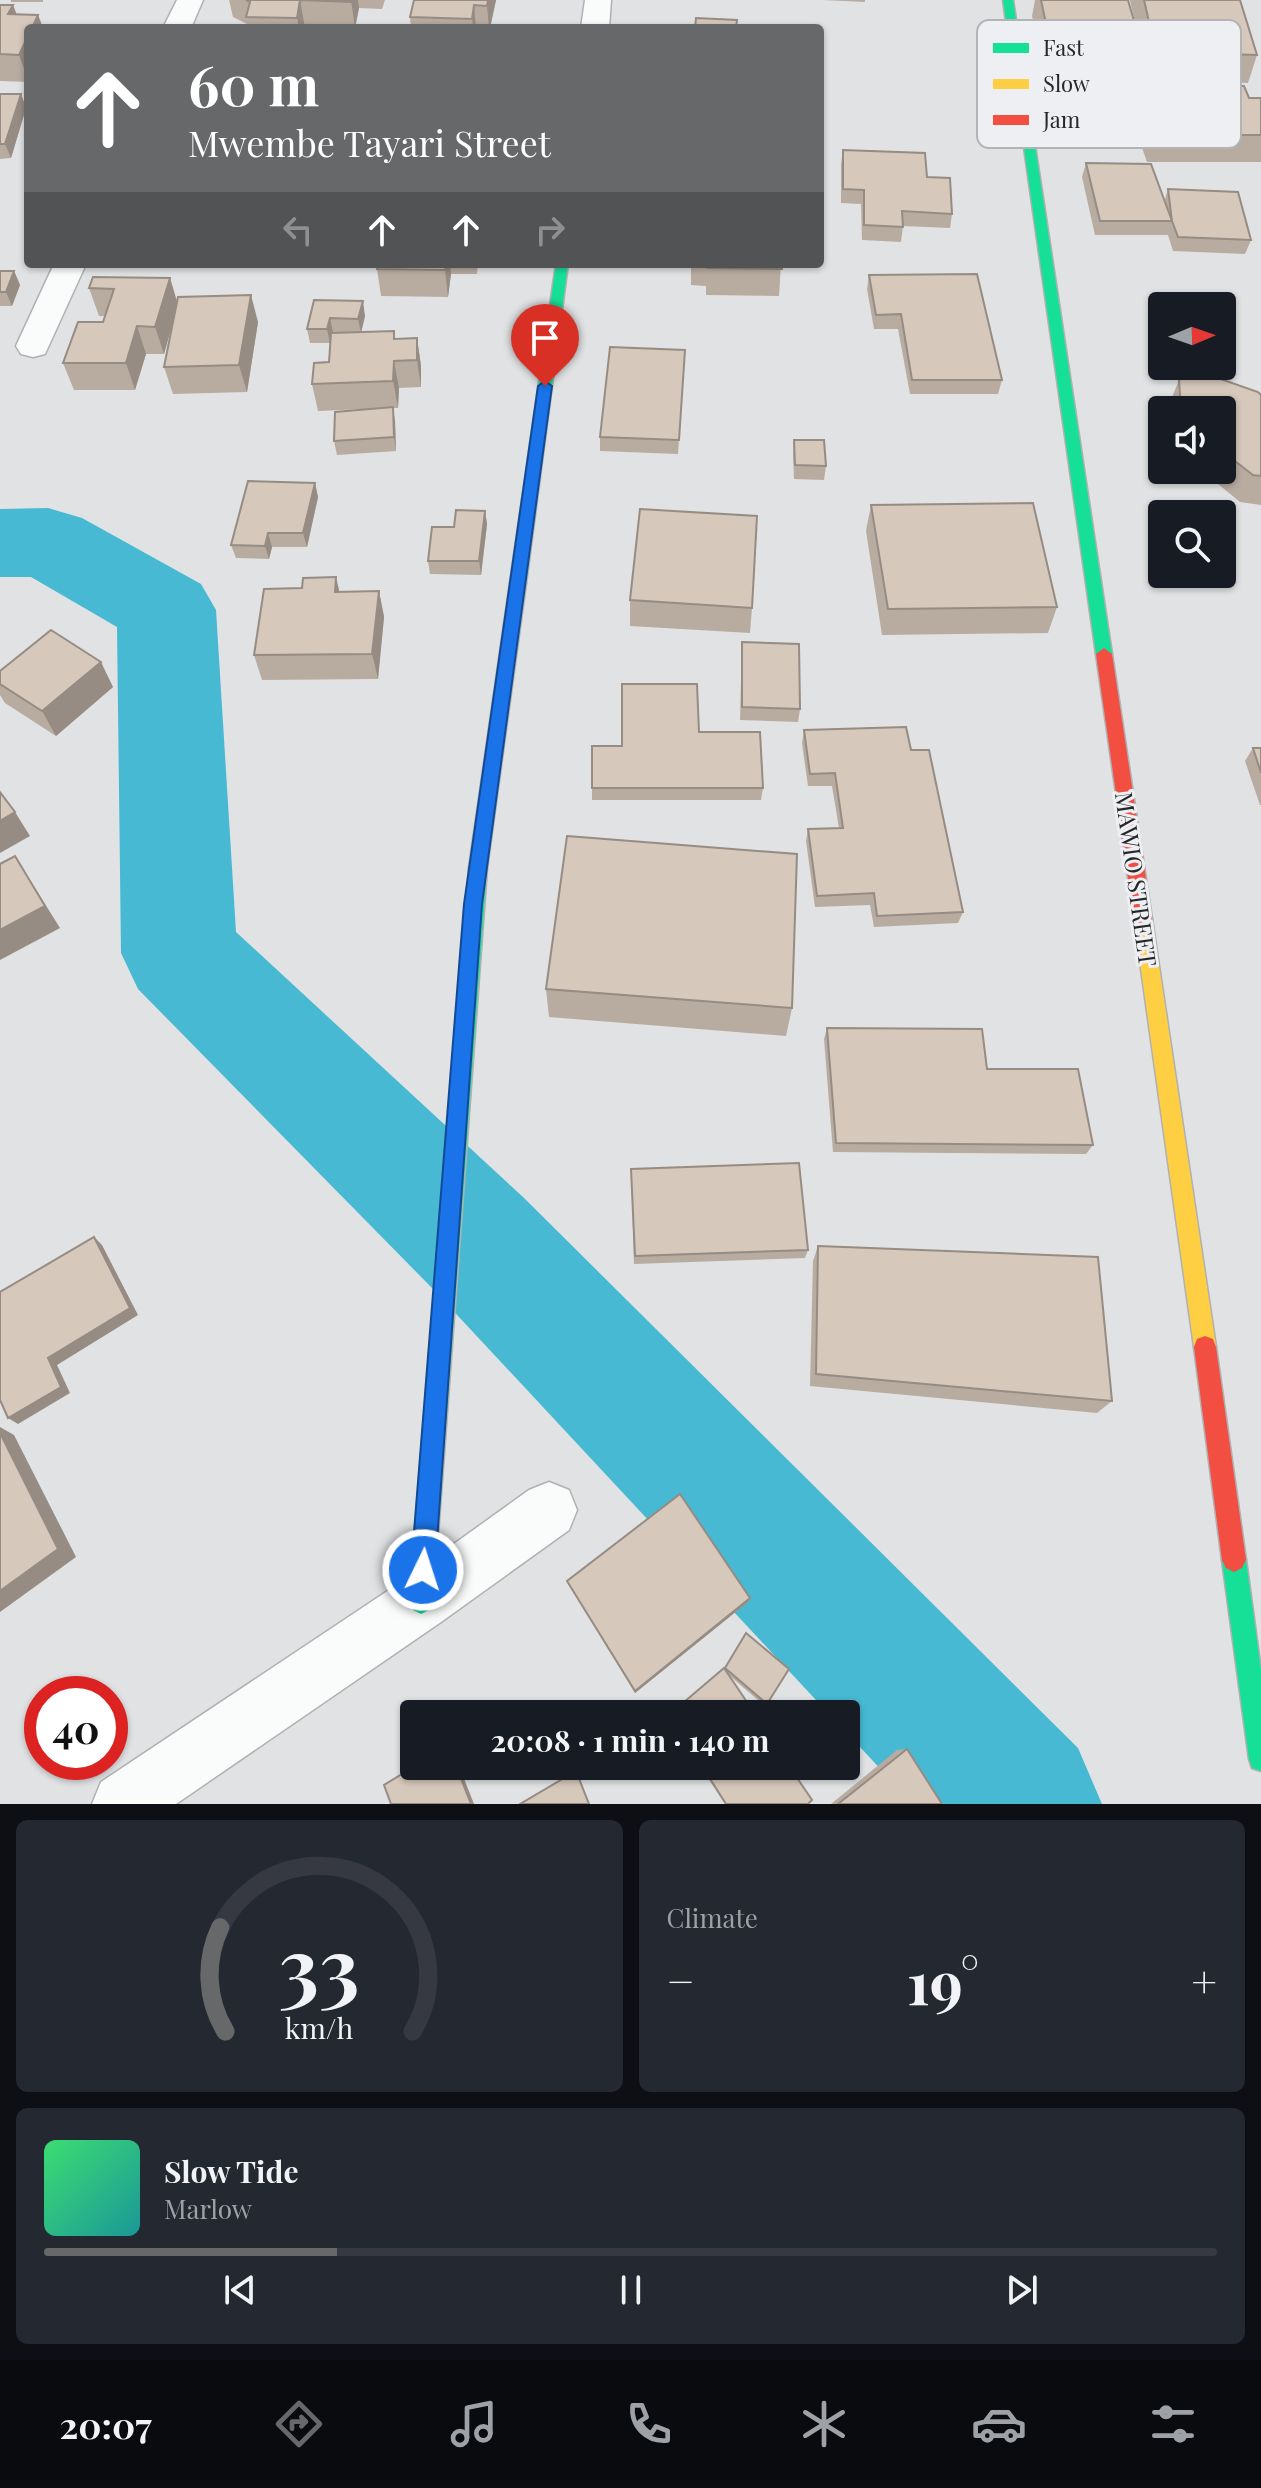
<!DOCTYPE html>
<meta charset="utf-8">
<style>
body{margin:0;font-family:"Playfair Display",serif;background:#242831;color:#f1f3f6;height:100vh;display:flex;flex-direction:column;font-size:30px;white-space:nowrap}
*{box-sizing:border-box;margin:0}
p{font-size:26px;color:#9ea1a6}
.icon{flex:none;width:44px;height:44px;fill:none;stroke:currentColor;stroke-width:2;stroke-linecap:round;stroke-linejoin:round}
.map{position:relative;height:1804px;overflow:hidden}
.drawer{display:flex;flex-direction:column;gap:16px;padding:16px;background:#0d0f14;flex:1}
.drawer>*{flex:none}
.banner{position:absolute;left:24px;top:24px;width:800px;height:244px;border-radius:8px;box-shadow:0 2px 6px #0004;background:#676869;color:#fff;overflow:hidden}
.needle{width:52px;rotate:88deg}
.fabs{position:absolute;left:1148px;top:292px;display:grid;gap:16px}
.fabs a{display:grid;place-items:center;width:88px;height:88px;border-radius:8px;background:#171b24;box-shadow:0 2px 6px #0004;font-size:40px}
.speed{position:absolute;left:24px;top:1676px;display:flex;gap:16px;font-size:40px;font-weight:700;text-align:center}
.speed>*{display:grid;place-content:center;width:104px;height:104px;border-radius:50%;background:#171b24;box-shadow:0 2px 6px #0004;line-height:1}
.speed .limit{border:12px solid #d22;background:#fff;color:#111}
.pin{position:absolute;display:grid;place-items:center;width:68px;height:68px;color:#fff;margin:-82px -34px;border-radius:50% 50% 50% 0;rotate:-45deg;box-shadow:0 0 8px #0007}
.pin .icon{rotate:45deg}
.me{position:absolute;width:88px;margin:-44px;rotate:4deg;stroke-linejoin:round;filter:drop-shadow(0 0 6px #0008)}
.turn{display:flex;align-items:center;gap:28px;height:168px;padding:0 32px;font-size:36px}
.turn .icon{width:104px;height:104px;stroke-width:2.5}
.turn b{display:block;font-size:56px;line-height:68px}
.lanes{display:flex;align-items:center;height:76px;padding:0 32px;background:#0003;justify-content:center;gap:40px;direction:ltr}
.lanes .off{opacity:.35}
.big{font-size:60px;font-weight:700;line-height:1.1}
.drawer .widget{flex:1;display:flex;flex-direction:column;justify-content:center;gap:12px;min-width:0;padding:0 28px;border-radius:12px;background:#242831}
.drawer .dial{align-items:center;gap:0}
.dial svg{height:208px;overflow:visible;fill:none;stroke:#363941;stroke-width:7;stroke-linecap:round;text-anchor:middle}
.dial text{fill:#f1f3f6;stroke:none}
.song{display:flex;align-items:center;gap:24px}
.cover{width:96px;height:96px;border-radius:12px;background:linear-gradient(135deg,hsl(140 70% 55%),hsl(180 70% 35%))}
.played{height:8px;border-radius:4px;background:linear-gradient(90deg,#676869 25%,#363941 25%)}
.keys{display:flex;justify-content:space-around;direction:ltr}
.heat{display:flex;justify-content:space-between;align-items:center;font-size:44px;direction:ltr}
.drawer .tiles{flex:1;display:grid;gap:16px;grid-template-columns:1fr 1fr}
.widget:last-child{grid-column:span 2}
.trip{position:absolute;left:400px;top:1700px;width:460px;height:80px;border-radius:8px;background:#171b24;box-shadow:0 2px 6px #0004;font-weight:700;line-height:80px;text-align:center}
.tab-bar{display:flex;height:128px;justify-content:space-around;align-items:center;background:#090b0e;color:#9ea1a6}
.tab-bar .icon{width:56px;height:56px}
.tab-bar .active{color:#676869}
.tab-bar b{font-size:36px;color:#f1f3f6}
.map>svg:first-child{display:block}
</style>
<div class="map">
<svg width="1261" height="1804" viewBox="0 0 1261 1804">
<rect width="100%" height="100%" fill="#e0e2e3"/>
<g fill="none" stroke-linecap="round" stroke-linejoin="round">
<path fill="#47b9d3" fill-rule="evenodd" d="M48 508 82 518 201 584 216 610 236 932 523 1197 1078 1748 1102 1804H913L846 1732V1714H829L431 1287 138 989 121 953 117 627 31 577H0V509Z"/>
<defs>
<g id="street">
<path d="M177 0H203L191 28H163Z"/>
<path d="M585 0H611L609 28H581Z"/>
<path d="M54 264H86L45 354 33 357 21 354 16 346Z"/>
<path d="M549 1482 569 1490 577 1510 569 1530 441 1622 176 1804H92L101 1782 401 1582 529 1490Z"/>
</g>
<g id="fast">
<path d="M1003 0H1013L1112 654 1104 660 1096 654Z"/>
<path d="M556 264H568L526 583 518 589 510 583Z"/>
<path d="M478 861 484 863 487 868 433 1602 429 1610 421 1614 413 1610 409 1602 469 868 472 863Z"/>
<path d="M1234 1548 1242 1552 1246 1560 1261 1670V1771L1252 1768 1249 1759 1222 1560 1226 1552Z"/>
</g>
<g id="slow">
<path d="M518 577 526 583 487 868 484 873H472L469 868 510 583Z"/>
<path d="M1143 911 1149 914 1152 919 1216 1347 1213 1355 1205 1358 1197 1355 1194 1347 1134 919 1137 914Z"/>
</g>
<g id="jam">
<path d="M1104 648 1112 654 1152 919 1149 924 1143 927 1137 924 1134 919 1096 654Z"/>
<path d="M1205 1336 1213 1339 1216 1347 1246 1560 1242 1568 1234 1572 1226 1568 1222 1560 1194 1347 1197 1339Z"/>
</g>
</defs>
<use href="#street" stroke="#b0b1b2" stroke-width="3"/>
<use href="#fast" stroke="#b0b1b2" stroke-width="3"/>
<use href="#slow" stroke="#b0b1b2" stroke-width="3"/>
<use href="#jam" stroke="#b0b1b2" stroke-width="3"/>
<use href="#street" fill="#fafbfb" fill-rule="evenodd"/>
<use href="#fast" fill="#16e098" fill-rule="evenodd"/>
<use href="#slow" fill="#ffcf43" fill-rule="evenodd"/>
<use href="#jam" fill="#f24e42" fill-rule="evenodd"/>
</g>
<g fill="#b8aca1">
<rect x="11" y="0" width="32" height="2"/>
<path d="M229 0H385L382 9 359 8 355 28H248L247 24 233 17Z"/>
<path d="M414 0H496L490 28H411L410 17Z"/>
<path d="M823 0H865V2Z"/>
<path d="M1035 0H1128L1137 32 1130 0H1240L1257 55 1248 83 1148 79 1145 66 1138 90 1048 88 1032 16Z"/>
<path d="M0 5H13L17 15H38L43 28H28V82L0 81Z"/>
<path d="M1167 86 1249 98H1261V162H1147L1135 128 1144 101H1163Z"/>
<path d="M0 94H21L26 108 11 158 0 159Z"/>
<path d="M843 150 927 177 952 214 950 228 903 226 901 242 862 240 861 204 841 203V164Z"/>
<path d="M1086 163 1165 199 1168 189 1251 240 1245 254 1173 251 1168 235H1095L1082 177Z"/>
<path d="M377 264H478L477 274H451L448 297 381 296 377 269Z"/>
<path d="M666 264H781L779 296 706 295V286L691 285V267L666 266Z"/>
<path d="M0 271H14L20 285 12 306H0Z"/>
<path d="M869 275 1002 380 998 394H910L898 329H874L867 289Z"/>
<path d="M170 278 177 302 258 322 247 392 173 394 164 367 173 320 164 354H146L135 390H74L63 363 103 322 105 316H99L89 288Z"/>
<path d="M314 300 365 316 361 332 396 339 417 338 421 366V387L399 388 398 408H393L395 422 396 451 337 455 334 441 364 409 318 411 312 384 329 362 330 343H310L307 329Z"/>
<path d="M685 350 678 454 600 451V437Z"/>
<path d="M1179 380 1261 395V505L1240 502 1201 470H1222V410H1168V407Z"/>
<path d="M794 440 826 466 824 480 794 479 793 454Z"/>
<path d="M315 483 318 497 307 547H272L269 559 236 558 231 545Z"/>
<path d="M871 505 1057 607 1048 633 882 635 866 531Z"/>
<path d="M485 511 487 524 481 575 430 574 428 561 454 527Z"/>
<path d="M379 591 384 617 378 679 262 680 254 655 340 592Z"/>
<path d="M630 600 752 608 750 633 630 626Z"/>
<path d="M742 642 800 709 798 722 740 720Z"/>
<path d="M0 671 113 687 56 736 5 703 0 695Z"/>
<path d="M804 730 911 750 963 912 958 923 874 927 870 905 815 907 806 841 808 829 839 828 832 786H808L802 743Z"/>
<path d="M699 732 763 788 761 800H592V746H622Z"/>
<path d="M1253 748H1261V805H1260L1245 761Z"/>
<path d="M546 989 792 1008 786 1036 549 1017Z"/>
<path d="M827 1028 987 1069 1093 1145 1086 1154 833 1152 824 1039Z"/>
<path d="M631 1169 808 1250 805 1258 634 1264Z"/>
<path d="M818 1246 1112 1401 1097 1413 810 1386 813 1261Z"/>
<path d="M567 1581 750 1598 748 1602 635 1693Z"/>
<path d="M746 1633 767 1704 765 1706 730 1676 724 1668Z"/>
<path d="M907 1749 942 1804H831L897 1750Z"/>
<path d="M700 1766H789L808 1804H725Z"/>
</g>
<g fill="#968c83">
<path d="M300 0 305 28H299L297 18Z"/>
<path d="M351 0H358L359 8 355 28Z"/>
<path d="M488 0H496L490 28H489L487 6Z"/>
<path d="M13 5 23 32 8 14Z"/>
<path d="M474 5 476 28H473L472 19Z"/>
<path d="M38 15 43 28H32Z"/>
<path d="M28 36V80L19 55Z"/>
<path d="M21 94 26 108 11 158 5 144Z"/>
<path d="M446 264H450L451 274 448 297 445 270Z"/>
<path d="M14 271 20 285 12 306 6 292Z"/>
<path d="M170 278 178 305 164 354 155 327Z"/>
<path d="M251 295 258 322 247 392 239 365Z"/>
<path d="M363 301 365 316 361 333 358 319Z"/>
<path d="M330 318 333 332 330 343 327 329Z"/>
<path d="M137 326 146 354 135 390 126 363Z"/>
<path d="M417 338 421 366V387L417 360Z"/>
<path d="M394 361 399 388 398 408 393 381Z"/>
<path d="M393 407 395 422 396 451 394 437Z"/>
<path d="M315 483 318 497 307 547 303 533Z"/>
<path d="M485 511 487 524 481 575 479 561Z"/>
<path d="M268 533 272 547 269 559 265 546Z"/>
<path d="M336 577 342 603 335 592Z"/>
<path d="M379 591 384 617 378 679 372 654Z"/>
<path d="M101 662 113 687 56 736 42 711Z"/>
<path d="M15 812 30 836 0 853V821Z"/>
<path d="M15 856 60 928 0 960V930Z"/>
<path d="M94 1237 102 1245 138 1315 57 1365 70 1393 18 1424 8 1418 48 1358Z"/>
<path d="M0 1427 14 1435 76 1557 0 1612Z"/>
<path d="M750 1598 748 1602 635 1693V1691Z"/>
<path d="M456 1766H459L474 1804H471Z"/>
</g>
<g fill="#d6c8bb" stroke="#968c83" stroke-width="2">
<path d="M246 0H351V2L300 0 297 18 246 17 250 2Z"/>
<path d="M414 0H488L487 6 474 5 472 19 410 17Z"/>
<path d="M1041 0H1128L1146 63 1054 61Z"/>
<path d="M1144 0H1240L1257 55 1156 52Z"/>
<path d="M0 5H13L8 14 38 15 32 28H28V36L19 55 0 54Z"/>
<path d="M696 18 737 20 736 28H695Z"/>
<path d="M1167 86H1244L1249 98H1261V135H1156L1144 101H1173Z"/>
<path d="M0 94H21L5 144H0Z"/>
<path d="M843 150 925 153 927 177 950 178 952 214 902 211 903 227 864 225V190L843 189Z"/>
<path d="M1086 163 1151 164 1172 221 1168 189 1238 192 1251 240 1178 237 1172 221H1100Z"/>
<path d="M377 264H446L445 270 377 269Z"/>
<path d="M707 264H781L782 269 708 268Z"/>
<path d="M0 271H14L6 292H0Z"/>
<path d="M977 274 1002 380H912L901 314 876 315 869 275Z"/>
<path d="M93 277 170 278 155 327 137 326 126 363H63L78 322H103L114 289 89 288Z"/>
<path d="M251 295 239 365 164 367 178 297Z"/>
<path d="M314 300 363 301 358 319 330 318 327 329H307Z"/>
<path d="M394 331V339L417 338V360L394 361 393 381 312 384 314 363 329 362 331 333Z"/>
<path d="M610 347 685 350 679 440 600 437Z"/>
<path d="M1195 370 1258 392 1261 395V476L1253 475 1222 451V410H1181L1179 380Z"/>
<path d="M393 407 394 437 334 441 335 412Z"/>
<path d="M794 440H824L826 466 795 465Z"/>
<path d="M248 481 315 483 303 533H268L265 546 231 545Z"/>
<path d="M1033 503 1057 607 888 609 871 505Z"/>
<path d="M640 509 757 516 752 608 630 600Z"/>
<path d="M456 510 485 511 479 561H428L432 527H454Z"/>
<path d="M336 577 335 592 379 591 372 654 254 655 264 589 302 588 303 578Z"/>
<path d="M51 630 101 662 42 711 0 684V671Z"/>
<path d="M742 642 799 644 800 709 742 707Z"/>
<path d="M622 684H697L699 732H760L763 788H592V746H622Z"/>
<path d="M906 727 911 750H929L963 912 877 916 874 893 817 896 808 829 843 828 835 773 810 774 804 730Z"/>
<path d="M1253 748H1261V773Z"/>
<path d="M0 792 15 812 0 821Z"/>
<path d="M567 836 797 854 792 1008 546 989Z"/>
<path d="M15 856 45 906 0 930V864Z"/>
<path d="M827 1028 982 1029 987 1069H1078L1093 1145 836 1143Z"/>
<path d="M799 1163 808 1250 635 1256 631 1169Z"/>
<path d="M94 1237 130 1308 48 1358 61 1387 8 1418 0 1400V1292Z"/>
<path d="M818 1246 1098 1257 1112 1401 816 1374Z"/>
<path d="M0 1433 58 1549 0 1591Z"/>
<path d="M680 1494 750 1598 635 1691 567 1581Z"/>
<path d="M746 1633 789 1669 767 1704 725 1668Z"/>
<path d="M724 1668 755 1714H670Z"/>
<path d="M907 1749 942 1804H838Z"/>
<path d="M415 1766H456L471 1804H391L384 1785Z"/>
<path d="M702 1766H789L812 1800 808 1804H726Z"/>
<path d="M576 1771 589 1804H520Z"/>
</g>
<path fill="#1a73e8" stroke="#114b97" stroke-width="2" d="M545 381 552 386 482 904 435 1570 432 1579 423 1582 415 1579 411 1570 464 904 538 386Z"/>
<g text-anchor="middle" dominant-baseline="central" stroke-width="6" stroke-linejoin="round" paint-order="stroke">
<g font-size="24" fill="#262728" stroke="#edeff2">
<text transform="translate(1137 879) rotate(82)">MAWIO STREET</text>
</g>
</g>
<rect x="977" y="20" width="264" height="128" rx="12" fill="#edeff2" stroke="#b1b3b5" stroke-width="2"/>
<rect x="993" y="43" width="36" height="10" fill="#16e098"/>
<rect x="993" y="79" width="36" height="10" fill="#ffcf43"/>
<rect x="993" y="115" width="36" height="10" fill="#f24e42"/>
<g font-size="22" fill="#262728">
<text x="1043" y="56">Fast</text>
<text x="1043" y="92">Slow</text>
<text x="1043" y="128">Jam</text>
</g>
</svg>
<div class="fabs">
<a><svg class="needle" viewBox="-14 -14 28 28"><path d="M0-13l5 13h-10z" fill="#e53935"/><path d="M0 13l5-13h-10z" fill="#9ea1a6"/></svg></a>
<a><svg class="icon" aria-label="sound" viewBox="0 0 24 24"><path d="M4 9h4l5-4v14l-5-4H4zM17 9q2 3 0 6"/></svg></a>
<a><svg class="icon" aria-label="search" viewBox="0 0 24 24"><circle cx="10" cy="10" r="6"/><path d="M15 15l6 6"/></svg></a>
</div>
<div class="speed"><div class="limit">40</div></div>
<div class="pin" style="left:545px;top:386px;background:#d93025"><svg class="icon" aria-label="arrive" viewBox="0 0 24 24"><path d="M6 21V4h12l-3 4 3 4H6"/></svg></div>
<svg class="me" style="left:423px;top:1570px" viewBox="-20 -20 40 40"><circle r="17" fill="#1a73e8" stroke="#fff" stroke-width="3"/><path d="M0-11L8 9 0 5-8 9z" fill="#fff"/></svg>
<div class="trip">20:08 · 1 min · 140 m</div>
<div class="banner">
<div class="turn"><svg class="icon" aria-label="ahead" viewBox="0 0 24 24"><path d="M12 20V5M6 11l6-6 6 6"/></svg><div><b>60 m</b>Mwembe Tayari Street</div></div>
<div class="lanes"><svg class="icon off" aria-label="left" viewBox="0 0 24 24"><path d="M17 20v-9H6M10 6l-5 5 5 5"/></svg><svg class="icon" aria-label="ahead" viewBox="0 0 24 24"><path d="M12 20V5M6 11l6-6 6 6"/></svg><svg class="icon" aria-label="ahead" viewBox="0 0 24 24"><path d="M12 20V5M6 11l6-6 6 6"/></svg><svg class="icon off" aria-label="right" viewBox="0 0 24 24"><path d="M7 20v-9h11M14 6l5 5-5 5"/></svg></div>
</div>
</div>
<section class="drawer">
<div class="tiles">
<div class="widget dial"><svg viewBox="0 0 100 80">
<path d="M14 69A42 42 0 1 1 86 69"/>
<path d="M14 69A42 42 0 0 1 12 29" stroke="#676869"/>
<text x="50" y="56" font-size="32" font-weight="700">33</text>
<text x="50" y="72" font-size="11">km/h</text>
</svg></div>
<div class="widget"><p>Climate</p>
<div class="heat"><a>−</a><b class="big">19°</b><a>+</a></div>
</div>
<div class="widget">
<div class="song"><i class="cover"></i><div><b>Slow Tide</b><p>Marlow</p></div></div>
<div class="played"></div>
<div class="keys"><svg class="icon" aria-label="previous" viewBox="0 0 24 24"><path d="M18 5L8 12l10 7zM5 5v14"/></svg><svg class="icon" aria-label="pause" viewBox="0 0 24 24"><path d="M8 5v14M16 5v14"/></svg><svg class="icon" aria-label="next" viewBox="0 0 24 24"><path d="M6 5l10 7-10 7zM19 5v14"/></svg></div>
</div>
</div>
</section>
<nav class="tab-bar">
<b>20:07</b>
<svg class="icon active" aria-label="directions" viewBox="0 0 24 24"><path d="M12 3l9 9-9 9-9-9zM9 14v-3h6M13 9l2 2-2 2"/></svg>
<svg class="icon" aria-label="music" viewBox="0 0 24 24"><path d="M9 18V5l10-2v13"/><circle cx="6" cy="18" r="3"/><circle cx="16" cy="16" r="3"/></svg>
<svg class="icon" aria-label="phone" viewBox="0 0 24 24"><path d="M5 4h4l2 5-3 2q2 4 5 5l2-3 5 2v4C11 20 4 13 5 4z"/></svg>
<svg class="icon" aria-label="climate" viewBox="0 0 24 24"><path d="M12 3v18M4 7l16 10M4 17L20 7"/></svg>
<svg class="icon" aria-label="car" viewBox="0 0 24 24"><path d="M5 17H2v-5l4-1 3-4h7l3 4 3 1v5h-3M9 17h6M6 11h13"/><circle cx="7" cy="17" r="2"/><circle cx="17" cy="17" r="2"/></svg>
<svg class="icon" aria-label="filters" viewBox="0 0 24 24"><path d="M4 7h16M4 17h16"/><circle cx="9" cy="7" r="2"/><circle cx="15" cy="17" r="2"/></svg>
</nav>
